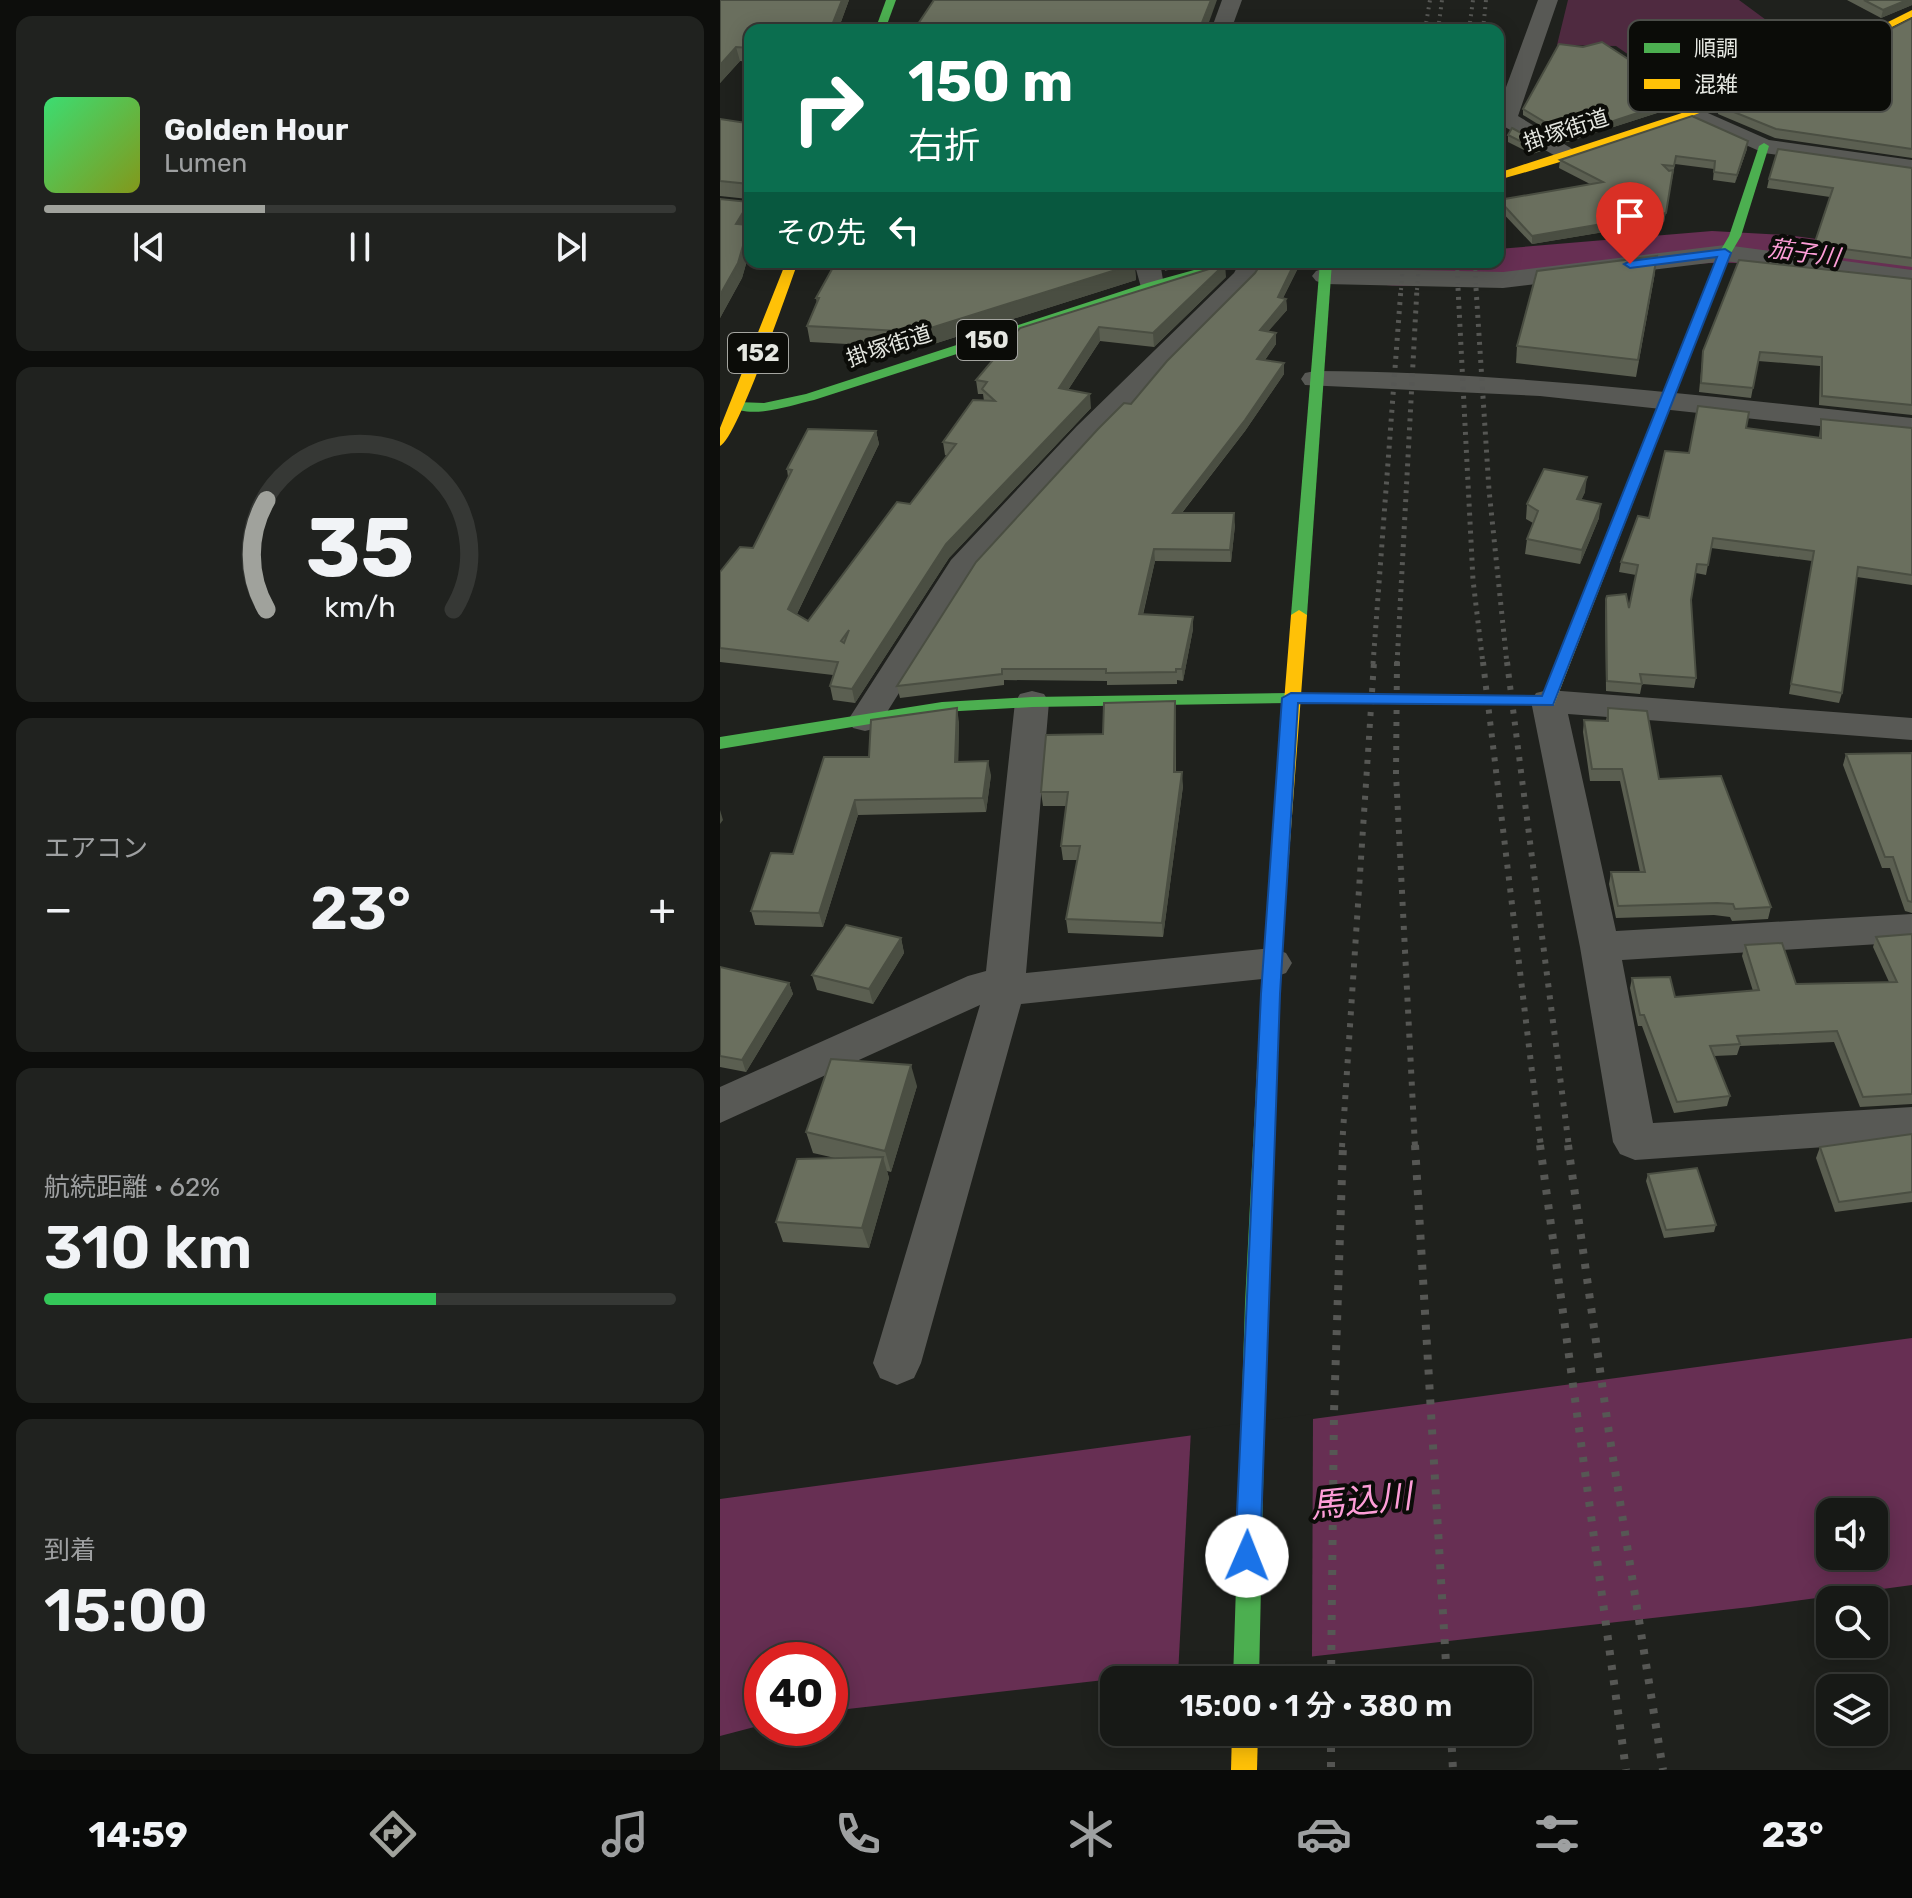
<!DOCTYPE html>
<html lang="ja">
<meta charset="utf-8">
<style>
body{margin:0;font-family:Rubik,"Noto Sans JP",sans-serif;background:#20221f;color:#f1f3f6;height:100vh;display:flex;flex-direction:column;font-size:30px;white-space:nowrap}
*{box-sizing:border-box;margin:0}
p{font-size:26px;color:#9ea0a1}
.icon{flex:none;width:44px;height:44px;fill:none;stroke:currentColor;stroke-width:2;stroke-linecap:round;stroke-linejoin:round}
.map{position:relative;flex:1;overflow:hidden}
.panel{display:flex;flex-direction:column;gap:16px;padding:16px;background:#0d0e0c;width:720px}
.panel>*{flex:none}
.top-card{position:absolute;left:24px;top:24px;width:760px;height:244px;border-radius:16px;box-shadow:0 4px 20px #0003,0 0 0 2px #363835;background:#0b6e4f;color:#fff;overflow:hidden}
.buttons{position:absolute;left:1096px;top:1498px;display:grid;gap:16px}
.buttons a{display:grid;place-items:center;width:72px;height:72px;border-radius:16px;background:#171916;box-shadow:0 4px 20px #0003,0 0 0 2px #363835;font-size:40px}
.speed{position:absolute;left:24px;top:1642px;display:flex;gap:16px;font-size:40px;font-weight:700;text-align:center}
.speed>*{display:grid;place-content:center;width:104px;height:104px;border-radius:50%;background:#171916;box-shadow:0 4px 20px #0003,0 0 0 2px #363835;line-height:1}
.speed .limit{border:12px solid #d22;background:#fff;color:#111}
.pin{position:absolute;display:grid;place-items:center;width:68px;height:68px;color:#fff;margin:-82px -34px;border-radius:50% 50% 50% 0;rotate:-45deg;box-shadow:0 0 8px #0007}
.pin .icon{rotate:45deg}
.me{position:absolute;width:88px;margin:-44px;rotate:1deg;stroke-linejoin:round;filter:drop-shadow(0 0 6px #0008)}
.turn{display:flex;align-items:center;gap:28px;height:168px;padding:0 32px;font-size:36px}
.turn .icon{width:104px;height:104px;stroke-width:2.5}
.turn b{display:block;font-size:56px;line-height:68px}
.then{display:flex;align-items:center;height:76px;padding:0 32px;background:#0003;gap:16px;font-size:30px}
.big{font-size:60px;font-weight:600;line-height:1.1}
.panel .widget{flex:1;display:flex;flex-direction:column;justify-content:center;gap:12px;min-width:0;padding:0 28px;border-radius:16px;background:#20221f}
.panel .dial{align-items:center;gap:0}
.dial svg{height:208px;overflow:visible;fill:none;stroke:#363835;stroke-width:7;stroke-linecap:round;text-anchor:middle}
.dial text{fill:#f1f3f6;stroke:none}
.song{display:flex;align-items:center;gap:24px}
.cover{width:96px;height:96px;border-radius:12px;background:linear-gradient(135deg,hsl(140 70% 55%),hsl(70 70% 35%))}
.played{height:8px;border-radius:4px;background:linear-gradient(90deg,#a0a29c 35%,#363835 35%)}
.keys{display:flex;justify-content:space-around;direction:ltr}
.heat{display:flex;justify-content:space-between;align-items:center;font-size:44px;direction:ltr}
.charge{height:12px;border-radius:6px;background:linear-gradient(90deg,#34c759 62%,#363835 0)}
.trip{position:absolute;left:380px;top:1666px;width:432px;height:80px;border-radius:16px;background:#171916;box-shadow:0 4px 20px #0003,0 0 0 2px #363835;font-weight:600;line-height:80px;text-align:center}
.dock{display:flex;height:128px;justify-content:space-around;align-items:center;background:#090a09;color:#9ea0a1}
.dock .icon{width:56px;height:56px}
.dock .on{color:#a0a29c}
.dock b{font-size:36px;color:#f1f3f6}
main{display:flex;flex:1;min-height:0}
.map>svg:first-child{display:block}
</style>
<main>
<section class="panel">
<div class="widget">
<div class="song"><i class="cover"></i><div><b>Golden Hour</b><p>Lumen</p></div></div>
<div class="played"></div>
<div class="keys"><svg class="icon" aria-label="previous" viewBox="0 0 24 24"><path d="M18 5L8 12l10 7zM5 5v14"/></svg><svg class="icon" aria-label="pause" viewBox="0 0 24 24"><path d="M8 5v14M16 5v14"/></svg><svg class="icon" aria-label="next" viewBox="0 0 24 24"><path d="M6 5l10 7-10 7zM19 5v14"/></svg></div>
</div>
<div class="widget dial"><svg viewBox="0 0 100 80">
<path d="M14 69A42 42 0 1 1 86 69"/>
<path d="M14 69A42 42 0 0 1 14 27" stroke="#a0a29c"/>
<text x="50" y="56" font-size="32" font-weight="700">35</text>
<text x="50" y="72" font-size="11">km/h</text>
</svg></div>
<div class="widget"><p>エアコン</p>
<div class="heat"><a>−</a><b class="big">23°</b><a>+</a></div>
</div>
<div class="widget"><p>航続距離 · 62%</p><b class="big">310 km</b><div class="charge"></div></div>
<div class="widget"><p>到着</p><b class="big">15:00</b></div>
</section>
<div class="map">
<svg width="1192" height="1770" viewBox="0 0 1192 1770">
<rect width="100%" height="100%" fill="#1f211d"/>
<path fill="#4f2a40" d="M848 0H1019L1100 60 1019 91 989 73H935L896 46 837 45Z"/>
<path fill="#672f53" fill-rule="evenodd" d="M1192 1338V1585L1030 1607 110 1711V1660H42V1725L0 1736V1499ZM1110 1512H1154V1556H1110Z"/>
<path fill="#1f211d" d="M593 1414 592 1660 458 1675 471 1430Z"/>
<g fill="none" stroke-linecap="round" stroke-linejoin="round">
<path fill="#672f53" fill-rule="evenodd" d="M992 231 1067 235 1192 252V284C1126 274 1059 261 992 263 911 265 830 279 749 283 707 286 662 289 621 278L613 267 617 262H778V249Z"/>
<g fill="#585955" fill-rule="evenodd">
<path d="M502 0H522L511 30H491Z"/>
<path d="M818 0H838L798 116 854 150 858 155 854 160 846 162 778 123V109Z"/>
<path d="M972 106 1049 140 1192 160V174L1044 153 964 118 961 113Z"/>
<path d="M1005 245 1192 270V286L1005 261 783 288 605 284 596 281 592 276 596 271 605 268 783 272Z"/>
<path d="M414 262H440L444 286 440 291H422Z"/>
<path d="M520 262H546L533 282 377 438 255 572 157 728 145 731 133 728 128 720 231 560 357 426 514 273Z"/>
<path d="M595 371C795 372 993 397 1192 418V436L820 396 585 385 581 379 585 373Z"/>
<path d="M828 690 1192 718V740L848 714 896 931 1192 914V942L902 960 933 1123 1192 1107V1141L915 1160 900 1154 893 1142 860 947 811 701 816 693Z"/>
<path d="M312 691 324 694 329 702 306 973 552 948 566 953 572 963 566 973 552 978 301 1004 201 1363 194 1378 177 1385 160 1378 153 1363 260 1005 0 1123V1087L248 976 266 971 295 702 300 694Z"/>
</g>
<g fill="#4caf50" fill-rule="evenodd">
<path d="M166 0H176L165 30H155Z"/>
<path d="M1044 143 1049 146 1021 236 1011 253 929 462 922 466 917 465 915 462 999 253 1009 236 1039 146Z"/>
<path d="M503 262H522L94 400C71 405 31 420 10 406L17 402 44 403 86 394 427 283Z"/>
<path d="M600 262H612L587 615 579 620 571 615Z"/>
<path d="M571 693 766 695 774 700 766 705 571 703 312 707 222 712 0 749V737L222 702 312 697Z"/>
<path d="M546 1078 553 1080 556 1086 547 1303 539 1680H513L525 1303 536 1086 539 1080Z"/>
</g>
<g fill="#ffc107" fill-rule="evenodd">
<path d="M1192 10V17C1060 84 921 141 778 180V173L968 111 1098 57Z"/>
<path d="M66 262H78C68 289 17 439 0 446V428Z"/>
<path d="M922 458 929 462 834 705 760 704 758 700 766 695 822 696 915 462Z"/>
<path d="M579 610 587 615 561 963 556 1086 553 1092 546 1094 539 1092 536 1086 543 963 571 615Z"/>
<path d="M512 1732H538L537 1770H511Z"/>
</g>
<g stroke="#565754" stroke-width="4" stroke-dasharray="2 5" stroke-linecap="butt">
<path d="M705 30 710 0"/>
<path d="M718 30 722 0"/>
<path d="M749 30 753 0"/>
<path d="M763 30 766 0"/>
<path d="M737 262 738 290"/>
<path d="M755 262 756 290"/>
<path d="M681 290 683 262"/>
<path d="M697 290 699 262"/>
</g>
<g stroke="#565754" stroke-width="5" stroke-dasharray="3 6" stroke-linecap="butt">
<path d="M738 288 753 580 763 664"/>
<path d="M756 288 769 490 787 664"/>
<path d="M653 664 681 288"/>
<path d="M677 664 697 288"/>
</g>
<g stroke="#565754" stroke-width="6" stroke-dasharray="4 8" stroke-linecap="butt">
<path d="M677 662 676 774 695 1147"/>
<path d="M763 662 821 1147"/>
<path d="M787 662 849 1147"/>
<path d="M622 1147 654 662"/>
</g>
<g stroke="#565754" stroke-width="8" stroke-dasharray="5 10" stroke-linecap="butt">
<path d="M695 1145 727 1680"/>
<path d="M820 1145 906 1770"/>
<path d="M848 1145 889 1433 943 1770"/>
<path d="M611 1680 614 1412 623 1145"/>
<path d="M611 1732V1770"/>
<path d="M731 1732 733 1770"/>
</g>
</g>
<g fill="#5b5f51">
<path d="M0 0H129L118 30H30V62L20 61 0 83Z"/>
<path d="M1127 0H1192V5L1161 18Z"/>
<path d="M1192 18V158L1055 138 998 114 999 106 1111 64 1112 59Z"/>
<path d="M965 104 847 142 803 115V109Z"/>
<path d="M0 119 26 123 30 119 28 225 30 230V250L22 278 0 318V199L28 202V199L0 196Z"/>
<path d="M788 135 821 151 812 154 788 142Z"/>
<path d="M1027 149 1015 183 993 180 994 169 955 164 944 222 812 244 778 208 779 200 870 184 839 168 840 160Z"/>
<path d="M1192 168V267L1092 254 1110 197 1047 188 1049 179Z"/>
<path d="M109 262H414L416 280 201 348 90 342 87 326 97 303 96 298 111 271Z"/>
<path d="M579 266 563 298 566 299 567 310 548 331 556 344 545 360 564 363V374L525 431 462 513 515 525 511 562 435 561 423 615 473 617V629L463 681 457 680V684L387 685V681L284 680V685L180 698 177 686 411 404Z"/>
<path d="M935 273 916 377 796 363 797 346Z"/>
<path d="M506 277 434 347 380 341 348 390 371 408 229 558 135 703 113 700 110 686 113 675 0 662V572L33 548 68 477 67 469 156 431 159 444 77 614 88 621 190 504 227 456 225 455 223 442 264 401 263 394H258L256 380 300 328Z"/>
<path d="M1192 279V415L1099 405 1100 366 1038 361 1031 398 979 392 983 351Z"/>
<path d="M1101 419 1192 428V585L1137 577 1122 693 1119 703 1069 694 1092 561 991 548 986 575 976 573 971 600 976 678 974 688 922 684 920 694 886 691 885 609 886 599 909 608 916 575 899 572 901 562 969 453 1026 428 1099 438Z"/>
<path d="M865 492 861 500 879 518 860 564 805 554 807 539 813 523 806 519 807 504Z"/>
<path d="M888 708 939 779 1051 907 1048 919 1012 921 1010 917 994 915 896 918 889 884 891 872H920L900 781H870L863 732 864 720 886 721Z"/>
<path d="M456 716V772L463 786 443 937 348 933 346 919 357 860H343L341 846 346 806H323L321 792 383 734Z"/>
<path d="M239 722 238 762 271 775 266 812 138 815 103 927 35 925 31 911 73 854 149 757Z"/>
<path d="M1192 753V913L1185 911 1170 868H1162L1123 765 1126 754Z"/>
<path d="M1192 934V1104L1140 1107 1114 1042 1020 1046 1017 1055 994 1056 1010 1096 1007 1106 954 1113 922 1026H918L910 988 912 978 955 997 1033 991 1022 956 1025 945 1076 984 1169 982 1153 947 1156 937Z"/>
<path d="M181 938 184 953 153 1004 97 990 92 975Z"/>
<path d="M0 967 69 983 73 994 26 1072 0 1067Z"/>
<path d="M197 1086 171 1172 167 1171 169 1178 149 1248 63 1242 56 1222 115 1158 93 1153 86 1132Z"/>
<path d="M1192 1134V1202L1115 1212 1096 1158 1100 1147Z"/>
<path d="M928 1174 996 1225 994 1232 944 1238 926 1181Z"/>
</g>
<g fill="#4a4e42">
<path d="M122 0H129L118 30H110Z"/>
<path d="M491 0H497L488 25 486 30H479Z"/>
<path d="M1187 0H1192V5L1161 18 1163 10Z"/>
<path d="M16 47 20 61 0 83V65Z"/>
<path d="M966 97 965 104 847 142 848 136Z"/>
<path d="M1028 141 1027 149 1015 183 1017 175Z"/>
<path d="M821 144V151L812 154V147Z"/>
<path d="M953 170 944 222 812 244V236Z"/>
<path d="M30 201V222L19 239 16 224Z"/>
<path d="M29 225 30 250 22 278 0 318V295Z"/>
<path d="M444 262H473L445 271Z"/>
<path d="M575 262H579V266L558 308V297Z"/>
<path d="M415 264 416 280 201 348 198 332Z"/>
<path d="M505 264 506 277 434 347 433 333Z"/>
<path d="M566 299 567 310 540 341V330Z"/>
<path d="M379 327 380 341 340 402 339 388Z"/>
<path d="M556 333V344L538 370 537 359Z"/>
<path d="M564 363V374L525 431 453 524V513Z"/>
<path d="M370 394 371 408 229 558 135 703 132 689 226 544Z"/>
<path d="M156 431 159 444 72 624 68 609Z"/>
<path d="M867 477 865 492 855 514 857 499Z"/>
<path d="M881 504 879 518 860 564 862 550Z"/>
<path d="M514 513 515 525 511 562 510 550Z"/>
<path d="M434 549 435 561 420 626 419 614Z"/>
<path d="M473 617V629L463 681 462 669Z"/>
<path d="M455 701 456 716 455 786 454 772Z"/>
<path d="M237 708 239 722 238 776 235 762Z"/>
<path d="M268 761 271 775 266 812 263 798Z"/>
<path d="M462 772 463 786 443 937 442 923Z"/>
<path d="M135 800 138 815 103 927 99 913Z"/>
<path d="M0 810 3 820 0 824Z"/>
<path d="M181 938 184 953 153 1004 149 989Z"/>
<path d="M69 983 73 994 26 1072 22 1060Z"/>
<path d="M191 1065 197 1086 171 1172 165 1151Z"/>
<path d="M163 1157 169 1178 149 1248 142 1228Z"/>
</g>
<g fill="#6a6f5e" stroke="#4a4e42" stroke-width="2" fill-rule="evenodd">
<path d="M0 0H122L110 30H30V48L16 47 0 65Z"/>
<path d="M214 0H491L479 30H194Z"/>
<path d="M1144 0H1187L1163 10Z"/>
<path d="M1192 18V149L1056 129 999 106 1116 62 1112 59Z"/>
<path d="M882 42 966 97 848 136 803 109 839 44 863 47Z"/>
<path d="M972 116 1028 141 1017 175 994 172 995 161 956 156 954 166 943 165 949 171 953 170 946 213 812 236 779 200 883 182 840 160Z"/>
<path d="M0 119 26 123 30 119V150L27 155H30V201L16 224 29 225 18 263 0 295V199L28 202 29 184 0 181Z"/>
<path d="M792 128 821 144 812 147 788 135Z"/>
<path d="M1058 149 1192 168V258L1094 245 1113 188 1049 179Z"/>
<path d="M937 256 918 360 797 346 817 271Z"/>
<path d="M1019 260 1192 279V405L1102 396V357L1040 352 1033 388 981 383 983 351Z"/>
<path d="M116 262H414L415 264 198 332 87 326 99 298H96Z"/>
<path d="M542 262H575L558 297 566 299 540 330 556 333 537 359 564 363 525 420 453 513H514L510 550 434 549 419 614 473 617 462 669H456V672L386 673V669H282V674L177 686 256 562 378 429 404 403 411 404 447 361 535 273Z"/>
<path d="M505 264 433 333 379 327 339 388 370 394 226 544 132 689 110 686 118 662 0 648V572L20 547 33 548 72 470 67 469 88 429 156 431 68 609 88 621 177 502 190 504 236 444 223 442 253 400 275 401 262 389 267 382 256 380 300 328ZM129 630 124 643 121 641Z"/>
<path d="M978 406 1029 412 1026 428 1101 438V419L1192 428V575L1138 567 1122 693 1071 684 1094 551 993 538 988 565 977 564 971 600 976 678 920 674 922 684 887 681 886 599 887 596 906 594 909 608 918 565 901 562 918 516 929 518 945 451 969 453Z"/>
<path d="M824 469 867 477 857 499 881 504 862 550 807 539 818 511 807 504Z"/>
<path d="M455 701 454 772H462L442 923 346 919 360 846H341L348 792H321L326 735 383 734 384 703Z"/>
<path d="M237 708 235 762 268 761 263 798 135 800 99 913 31 911 51 853 73 854 104 757H149L151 720Z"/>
<path d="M888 708 927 711 939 779 1001 776 1051 907 1015 909 1013 904 997 903 898 906 891 872H925L902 769H872L864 720 888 721Z"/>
<path d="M1192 753V902L1188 901 1173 857H1165L1126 754Z"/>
<path d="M126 925 181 938 149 989 92 975Z"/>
<path d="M1192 934V1094L1143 1097 1117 1031 1017 1036 1020 1044 990 1046 1010 1096 957 1102 924 1015H920L912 978 950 977 955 997 1039 990 1025 945 1062 943 1076 984 1177 982 1156 937Z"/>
<path d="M0 967 69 983 22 1060 0 1056Z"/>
<path d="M111 1059 191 1065 165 1151 86 1132Z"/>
<path d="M1192 1134V1192L1119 1202 1100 1147Z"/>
<path d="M163 1157 142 1228 56 1222 77 1159Z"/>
<path d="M977 1168 996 1225 946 1230 928 1174Z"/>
</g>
<path fill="#1a73e8" stroke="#114b97" stroke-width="2" d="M1005 249 1011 253 833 705 578 703 560 994 540 1556 536 1565 527 1568 519 1565 515 1556 541 994 562 698 571 693 822 696 997 257 910 268 904 264 910 261Z"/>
<g text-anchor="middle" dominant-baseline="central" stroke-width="8" stroke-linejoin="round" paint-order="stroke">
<g font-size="22" fill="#e5e7e1" stroke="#0b0c08">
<text transform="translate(846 130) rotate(-18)">掛塚街道</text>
<text transform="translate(169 346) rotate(-18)">掛塚街道</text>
</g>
<g font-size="24" font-style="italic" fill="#fd9dd7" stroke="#0b0c08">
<text transform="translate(1084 253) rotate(8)">茄子川</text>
</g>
<g fill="#0b0c08" stroke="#a4a5a0" stroke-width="2">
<rect x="237" y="320" width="60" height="40" rx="6"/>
<rect x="8" y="333" width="60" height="40" rx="6"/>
</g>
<g font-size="24" font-weight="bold" fill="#e5e7e1">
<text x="267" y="340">150</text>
<text x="38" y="353">152</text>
</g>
<g font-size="34" font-style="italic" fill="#fd9dd7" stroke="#0b0c08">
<text transform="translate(641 1501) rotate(-6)">馬込川</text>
</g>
</g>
<rect x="908" y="20" width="264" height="92" rx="12" fill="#0b0c08" stroke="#4c4e49" stroke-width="2"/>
<rect x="924" y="43" width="36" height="10" fill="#4caf50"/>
<rect x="924" y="79" width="36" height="10" fill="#ffc107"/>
<g font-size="22" fill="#e5e7e1">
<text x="974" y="56">順調</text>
<text x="974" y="92">混雑</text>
</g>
</svg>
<div class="buttons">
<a><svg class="icon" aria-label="sound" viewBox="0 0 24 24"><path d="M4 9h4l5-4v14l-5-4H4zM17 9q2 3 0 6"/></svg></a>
<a><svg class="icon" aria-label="search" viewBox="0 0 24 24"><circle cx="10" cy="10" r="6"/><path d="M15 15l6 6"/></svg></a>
<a><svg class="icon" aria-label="layers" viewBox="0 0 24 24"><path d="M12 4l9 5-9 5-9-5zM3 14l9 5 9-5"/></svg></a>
</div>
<div class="speed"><div class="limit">40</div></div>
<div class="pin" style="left:910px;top:264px;background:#d93025"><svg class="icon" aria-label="arrive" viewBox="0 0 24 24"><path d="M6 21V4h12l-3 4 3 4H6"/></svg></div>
<svg class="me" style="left:527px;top:1556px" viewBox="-20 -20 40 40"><circle r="19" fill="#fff"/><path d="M0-13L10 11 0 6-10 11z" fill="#1a73e8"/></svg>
<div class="trip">15:00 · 1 分 · 380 m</div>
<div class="top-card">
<div class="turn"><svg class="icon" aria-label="right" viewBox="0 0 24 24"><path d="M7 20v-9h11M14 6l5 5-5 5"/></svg><div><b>150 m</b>右折</div></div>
<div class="then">その先<svg class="icon" aria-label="left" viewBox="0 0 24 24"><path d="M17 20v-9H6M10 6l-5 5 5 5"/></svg></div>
</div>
</div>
</main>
<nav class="dock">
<b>14:59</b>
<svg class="icon on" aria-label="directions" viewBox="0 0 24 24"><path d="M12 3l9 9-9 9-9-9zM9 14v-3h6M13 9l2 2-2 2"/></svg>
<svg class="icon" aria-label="music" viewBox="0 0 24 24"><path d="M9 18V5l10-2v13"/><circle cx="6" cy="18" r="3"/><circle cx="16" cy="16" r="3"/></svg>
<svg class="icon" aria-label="phone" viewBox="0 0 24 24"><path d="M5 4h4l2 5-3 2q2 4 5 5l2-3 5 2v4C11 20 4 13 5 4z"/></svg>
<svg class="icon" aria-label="climate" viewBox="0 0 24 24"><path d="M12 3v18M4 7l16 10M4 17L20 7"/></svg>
<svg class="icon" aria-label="car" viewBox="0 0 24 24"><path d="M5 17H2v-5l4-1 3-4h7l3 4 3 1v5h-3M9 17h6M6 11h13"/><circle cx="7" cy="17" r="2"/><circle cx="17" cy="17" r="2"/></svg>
<svg class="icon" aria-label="filters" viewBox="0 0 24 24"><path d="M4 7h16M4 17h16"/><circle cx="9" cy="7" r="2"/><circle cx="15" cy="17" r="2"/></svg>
<b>23°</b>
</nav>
